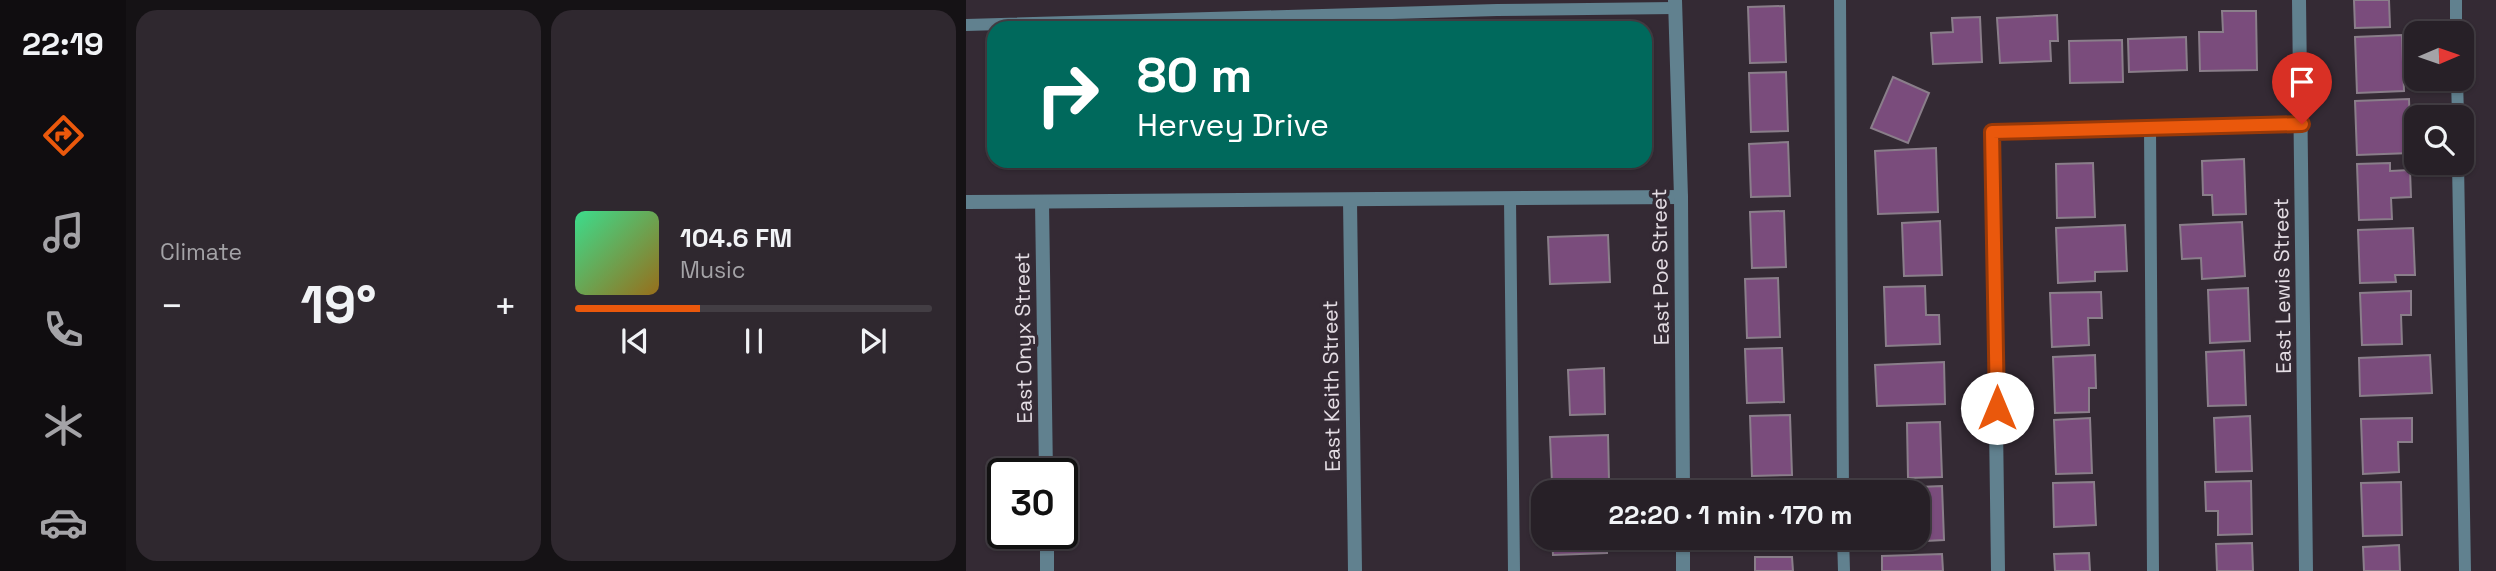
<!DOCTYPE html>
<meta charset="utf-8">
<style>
body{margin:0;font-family:"Space Grotesk",sans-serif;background:#2f282f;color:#f1f3f6;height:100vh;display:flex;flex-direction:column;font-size:26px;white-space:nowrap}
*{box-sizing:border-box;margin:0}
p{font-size:23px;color:#a4a3a7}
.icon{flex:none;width:38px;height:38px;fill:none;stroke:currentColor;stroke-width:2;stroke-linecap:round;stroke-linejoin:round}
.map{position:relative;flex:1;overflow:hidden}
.side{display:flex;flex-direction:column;gap:10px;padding:10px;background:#151215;width:840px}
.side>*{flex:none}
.banner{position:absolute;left:21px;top:21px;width:665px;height:147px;border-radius:21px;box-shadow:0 2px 5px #0004,0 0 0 2px #433e44;background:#00695c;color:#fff;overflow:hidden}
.needle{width:46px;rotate:88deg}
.fabs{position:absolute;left:1438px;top:21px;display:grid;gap:14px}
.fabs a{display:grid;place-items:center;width:70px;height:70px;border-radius:14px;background:#272027;box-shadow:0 2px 5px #0004,0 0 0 2px #433e44;font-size:35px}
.speed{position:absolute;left:21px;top:458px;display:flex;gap:14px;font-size:35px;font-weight:700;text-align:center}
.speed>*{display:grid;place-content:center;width:91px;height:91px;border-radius:50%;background:#272027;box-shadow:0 2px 5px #0004,0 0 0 2px #433e44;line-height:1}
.speed .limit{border:4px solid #111;border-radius:10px;background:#fff;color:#111}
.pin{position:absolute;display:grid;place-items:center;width:60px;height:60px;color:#fff;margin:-72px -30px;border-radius:50% 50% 50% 0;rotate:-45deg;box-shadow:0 0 7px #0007}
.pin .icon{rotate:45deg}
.me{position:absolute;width:77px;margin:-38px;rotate:0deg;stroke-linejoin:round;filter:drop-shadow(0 0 5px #0008)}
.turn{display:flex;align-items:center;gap:24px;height:147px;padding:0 35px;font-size:32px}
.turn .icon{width:91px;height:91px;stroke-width:2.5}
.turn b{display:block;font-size:49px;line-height:60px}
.big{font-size:52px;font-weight:600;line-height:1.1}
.side .widget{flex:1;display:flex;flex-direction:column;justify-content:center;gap:10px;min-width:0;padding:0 24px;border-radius:21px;background:#2f282f}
.song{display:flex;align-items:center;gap:21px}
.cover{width:84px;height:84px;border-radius:10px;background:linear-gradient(135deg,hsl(150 70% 55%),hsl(40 70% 35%))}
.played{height:7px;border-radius:4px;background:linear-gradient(90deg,#ea580c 35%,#433e44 35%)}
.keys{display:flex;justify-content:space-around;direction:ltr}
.heat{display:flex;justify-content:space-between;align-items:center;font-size:38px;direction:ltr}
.side .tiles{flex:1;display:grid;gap:10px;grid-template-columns:repeat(2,1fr)}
.trip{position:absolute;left:565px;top:480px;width:399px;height:70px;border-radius:21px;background:#272027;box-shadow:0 2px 5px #0004,0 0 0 2px #433e44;font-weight:600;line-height:70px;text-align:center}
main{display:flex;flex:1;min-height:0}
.menu{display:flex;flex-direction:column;width:126px;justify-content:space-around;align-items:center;background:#100d10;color:#a4a3a7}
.menu .icon{width:49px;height:49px}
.menu .on{color:#ea580c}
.menu b{font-size:32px;color:#f1f3f6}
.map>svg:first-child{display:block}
</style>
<main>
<nav class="menu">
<b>22:19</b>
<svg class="icon on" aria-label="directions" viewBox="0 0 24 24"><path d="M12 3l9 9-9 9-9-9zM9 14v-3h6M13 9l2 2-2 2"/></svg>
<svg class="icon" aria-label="music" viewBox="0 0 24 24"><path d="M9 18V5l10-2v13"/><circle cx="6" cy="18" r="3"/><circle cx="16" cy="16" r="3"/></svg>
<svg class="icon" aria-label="phone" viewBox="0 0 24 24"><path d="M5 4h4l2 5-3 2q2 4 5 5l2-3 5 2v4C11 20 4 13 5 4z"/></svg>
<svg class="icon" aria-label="climate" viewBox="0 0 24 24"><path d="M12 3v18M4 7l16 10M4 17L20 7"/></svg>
<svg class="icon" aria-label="car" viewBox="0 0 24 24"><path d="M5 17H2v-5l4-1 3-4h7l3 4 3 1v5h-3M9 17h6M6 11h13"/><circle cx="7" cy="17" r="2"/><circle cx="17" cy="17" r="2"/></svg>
</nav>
<section class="side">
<div class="tiles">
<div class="widget"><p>Climate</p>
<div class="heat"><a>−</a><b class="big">19°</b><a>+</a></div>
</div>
<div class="widget">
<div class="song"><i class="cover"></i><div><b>104.6 FM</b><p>Music</p></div></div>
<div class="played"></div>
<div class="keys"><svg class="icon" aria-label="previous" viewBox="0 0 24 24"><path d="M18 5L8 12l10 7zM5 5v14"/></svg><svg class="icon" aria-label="pause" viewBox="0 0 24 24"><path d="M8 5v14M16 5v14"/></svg><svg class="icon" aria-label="next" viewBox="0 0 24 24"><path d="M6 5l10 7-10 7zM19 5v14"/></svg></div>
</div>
</div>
</section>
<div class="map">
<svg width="1530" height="571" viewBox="0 0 1530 571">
<rect width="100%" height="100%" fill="#342a34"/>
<g fill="#7a4c7c" stroke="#8a7e8a" stroke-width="2">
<path d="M1388 0H1423L1424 27 1389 28Z"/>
<path d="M818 6 820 62 784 63 782 7Z"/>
<path d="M1256 11H1290L1291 70 1234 71 1233 32H1257Z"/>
<path d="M1091 15 1092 41H1084L1085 61 1034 63 1031 18Z"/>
<path d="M1014 17 1016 62 967 64 965 33 987 32 986 18Z"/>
<path d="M1436 35 1438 91 1391 93 1389 37Z"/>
<path d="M1220 37 1221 70 1163 72 1162 39Z"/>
<path d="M1156 40 1157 82 1104 83 1103 41Z"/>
<path d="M820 72 822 131 785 132 783 73Z"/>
<path d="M927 77 963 93 942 143 905 128Z"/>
<path d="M1443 99 1445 153 1391 155 1389 101Z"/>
<path d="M822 142 824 196 785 197 783 144Z"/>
<path d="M970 148 972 212 912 214 909 151Z"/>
<path d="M1278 159 1280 214 1247 215 1246 195H1237L1236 161Z"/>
<path d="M1127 163 1129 217 1091 218 1090 164Z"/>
<path d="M1424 163V171L1444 170 1445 197 1425 198 1426 219 1393 220 1391 164Z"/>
<path d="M818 211 820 267 786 268 784 212Z"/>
<path d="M974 221 976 275 938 276 936 223Z"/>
<path d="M1276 222 1279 276 1236 279 1235 258 1216 259 1214 225Z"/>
<path d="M1159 225 1161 271 1129 272V281L1092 283 1090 228Z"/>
<path d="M1447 228 1449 275H1429L1430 282 1394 283 1392 230Z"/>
<path d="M642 235 644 282 584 284 582 237Z"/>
<path d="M812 278 814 337 781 338 779 279Z"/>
<path d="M959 286 960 315H973L974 344 920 346 918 287Z"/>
<path d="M1282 288 1284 341 1244 343 1242 290Z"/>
<path d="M1445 291V315H1435L1436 344 1396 345 1394 293Z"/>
<path d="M1135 292 1136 318H1122L1123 345 1086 347 1084 293Z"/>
<path d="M816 348 818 402 781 403 779 349Z"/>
<path d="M1278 350 1280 405 1242 406 1240 352Z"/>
<path d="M1129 355 1130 388H1123V412L1089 413 1087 357Z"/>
<path d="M1464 355 1466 393 1394 396 1393 358Z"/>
<path d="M978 362 979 404 911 406 909 365Z"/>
<path d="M638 368 639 414 604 415 602 370Z"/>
<path d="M824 415 826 475 786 476 784 416Z"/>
<path d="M1284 416 1286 471 1250 472 1248 418Z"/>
<path d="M1124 418 1126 473 1090 474 1088 420Z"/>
<path d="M1446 418V442H1432L1433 472 1397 474 1395 419Z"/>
<path d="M974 422 976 477 942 478 941 423Z"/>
<path d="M642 435 643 481 586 483 584 437Z"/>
<path d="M1285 481 1286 534 1252 535V511H1240L1239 482Z"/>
<path d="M1128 482 1130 525 1088 527 1087 483Z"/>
<path d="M1435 482 1436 535 1397 536 1395 483Z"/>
<path d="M823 486 824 492H786V487Z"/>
<path d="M976 486 978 540 940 542V537H952V492H927V488Z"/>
<path d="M586 537H641V553L587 555Z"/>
<path d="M788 537H826V542L788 544Z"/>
<path d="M1286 543 1287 571H1251L1250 544Z"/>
<path d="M1433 545 1434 571H1398L1397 547Z"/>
<path d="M1123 553 1124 571H1089L1088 554Z"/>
<path d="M976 554 977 571H916V556Z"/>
<path d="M789 557H826L827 571H789Z"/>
</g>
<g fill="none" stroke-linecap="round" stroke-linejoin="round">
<g stroke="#61818f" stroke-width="12">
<path d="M874 0 877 492"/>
<path d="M1490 0V33"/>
<path d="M0 25 531 10 709 8"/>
<path d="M1491 79 1492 117"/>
<path d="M1184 128 1187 571"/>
<path d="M1492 163 1499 571"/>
<path d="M544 199 548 571"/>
<path d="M877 537 878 571"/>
</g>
<g stroke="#61818f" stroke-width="14">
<path d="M1333 0 1340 571"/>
<path d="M384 200 389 571"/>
<path d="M0 202 715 197"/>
<path d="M76 202 80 474"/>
<path d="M81 534V571"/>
<path d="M1032 571 1026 133 1336 124"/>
</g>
<g stroke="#61818f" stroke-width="14">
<path d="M709 0 715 197 717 492"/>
<path d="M717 537V571"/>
</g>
</g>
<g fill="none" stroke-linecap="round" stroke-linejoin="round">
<defs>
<path id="route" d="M1031 408 1026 132 1336 124"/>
</defs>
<use href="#route" stroke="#983908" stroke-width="18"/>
<use href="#route" stroke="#ea580c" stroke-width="12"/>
</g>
<g text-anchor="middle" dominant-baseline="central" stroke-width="7" stroke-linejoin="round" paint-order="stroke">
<g font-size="21" fill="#e4dde4" stroke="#342a34">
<text transform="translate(694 267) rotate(-91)">East Poe Street</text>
<text transform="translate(1316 286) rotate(-91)">East Lewis Street</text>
<text transform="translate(57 338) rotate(-91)">East Onyx Street</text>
<text transform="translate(365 386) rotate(-91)">East Keith Street</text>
</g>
</g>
</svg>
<div class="fabs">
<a><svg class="needle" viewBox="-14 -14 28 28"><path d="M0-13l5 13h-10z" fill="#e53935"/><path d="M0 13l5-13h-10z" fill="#a4a3a7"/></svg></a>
<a><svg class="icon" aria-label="search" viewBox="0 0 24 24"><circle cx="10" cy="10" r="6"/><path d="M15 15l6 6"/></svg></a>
</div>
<div class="speed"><div class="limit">30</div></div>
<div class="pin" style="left:1336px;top:124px;background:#d93025"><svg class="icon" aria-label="arrive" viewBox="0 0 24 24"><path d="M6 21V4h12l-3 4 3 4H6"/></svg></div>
<svg class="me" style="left:1031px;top:408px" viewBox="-20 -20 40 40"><circle r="19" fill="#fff"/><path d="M0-13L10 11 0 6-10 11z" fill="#ea580c"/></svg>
<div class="trip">22:20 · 1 min · 170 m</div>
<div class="banner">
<div class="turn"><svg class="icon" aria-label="right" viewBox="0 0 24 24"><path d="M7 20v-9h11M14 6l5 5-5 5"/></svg><div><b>80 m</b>Hervey Drive</div></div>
</div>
</div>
</main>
